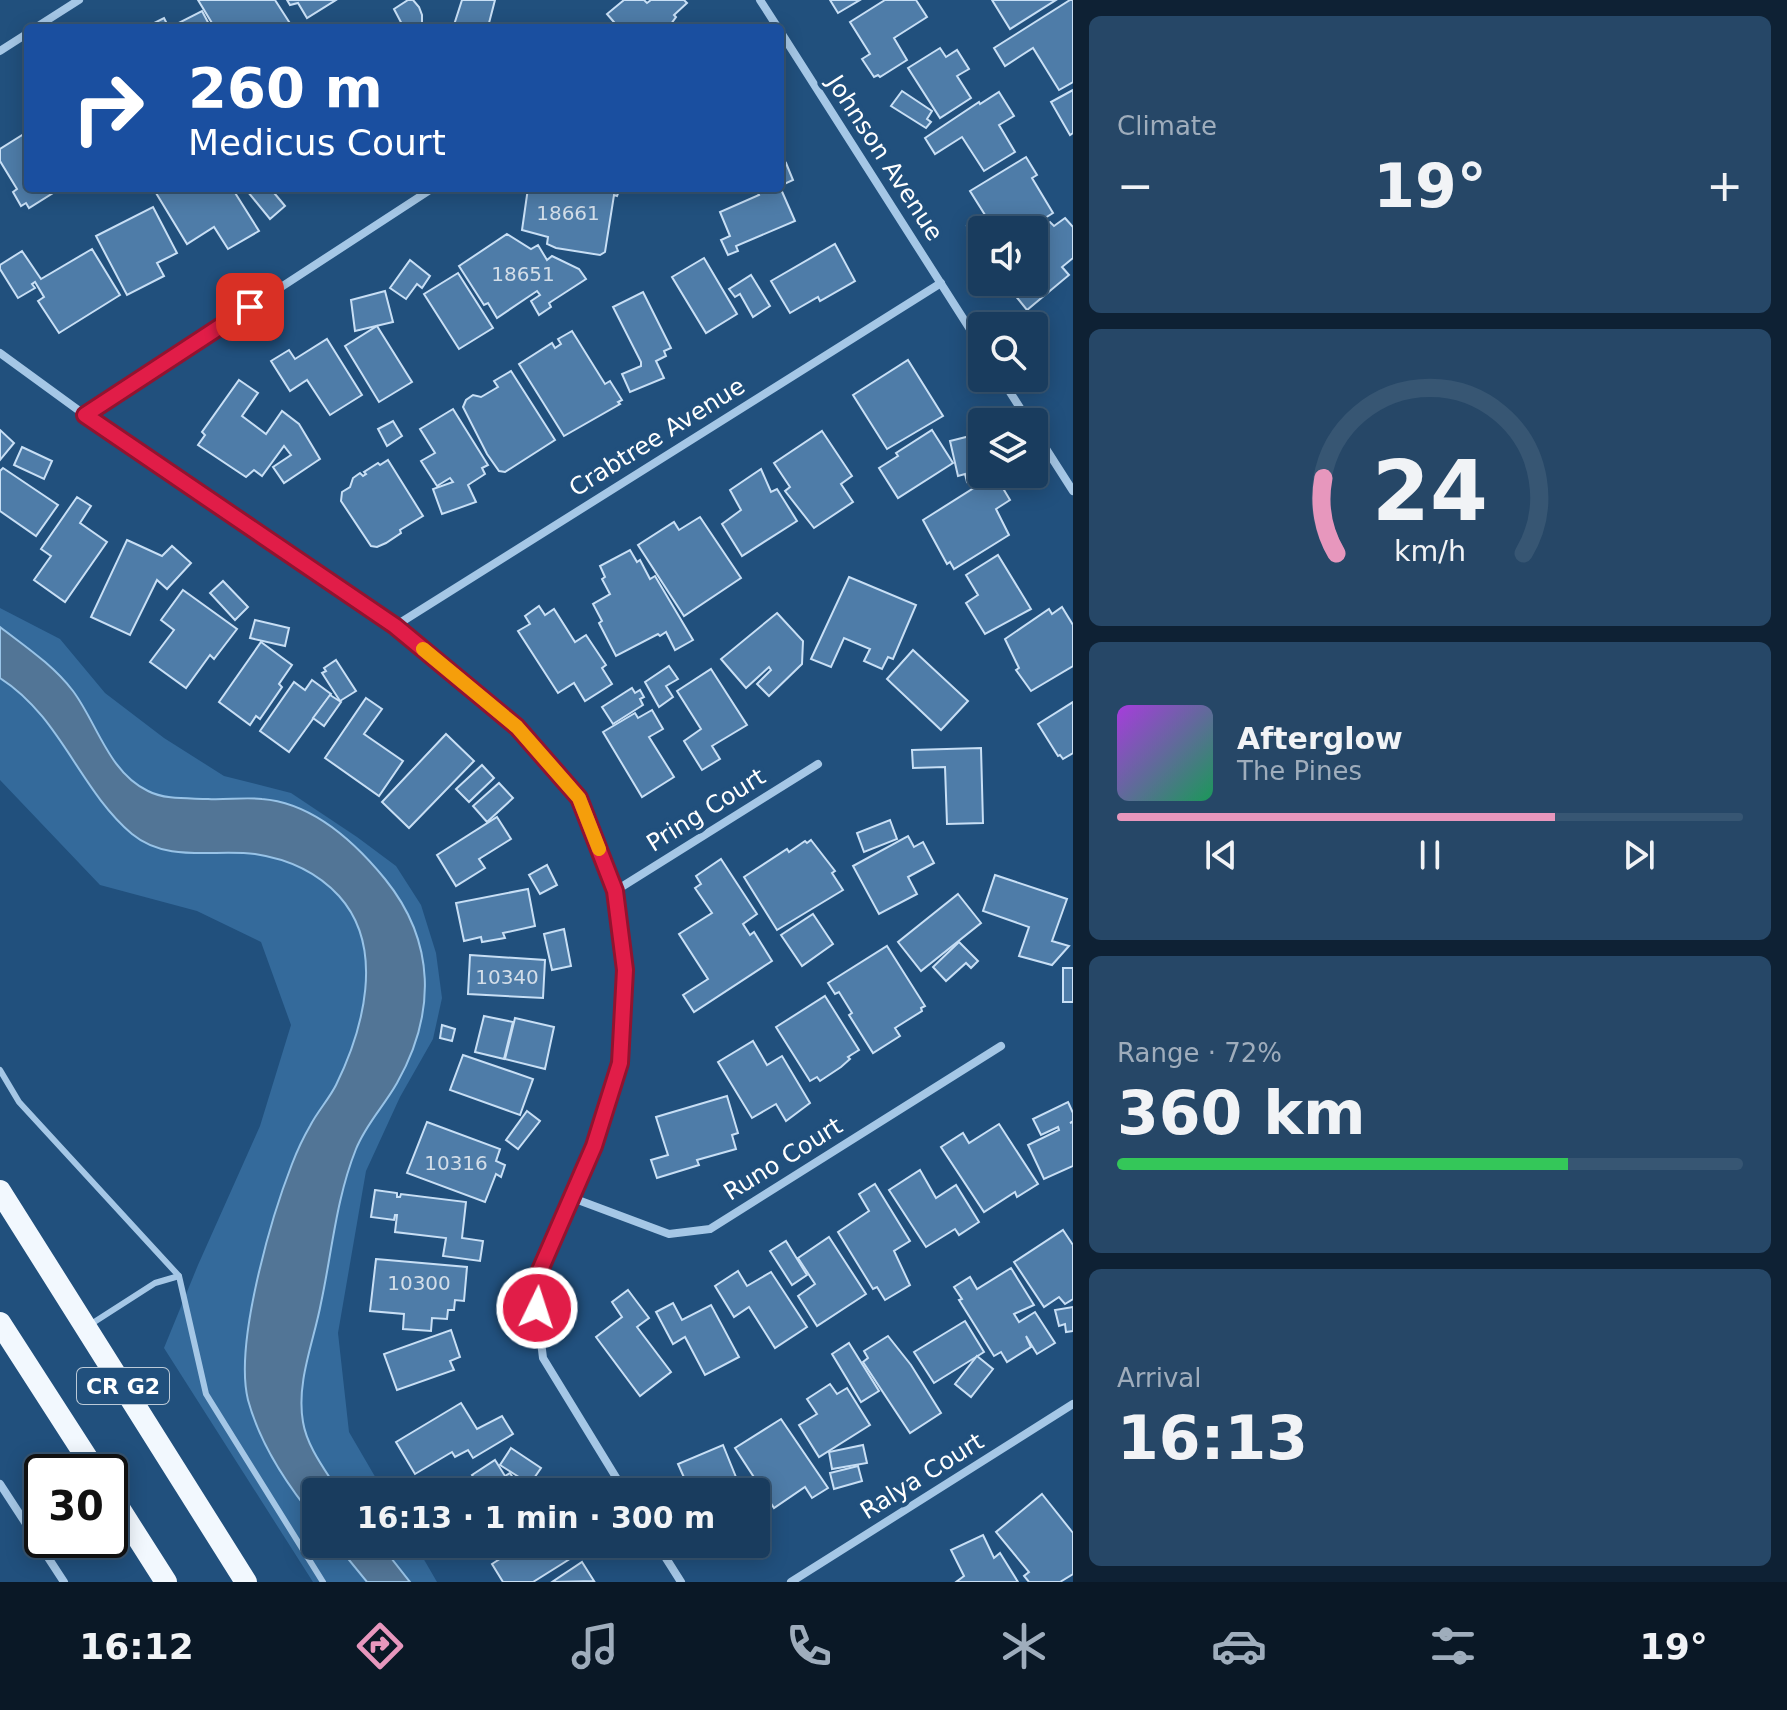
<!DOCTYPE html>
<meta charset="utf-8">
<style>
body{margin:0;font-family:"DejaVu Sans",sans-serif;background:#264767;color:#f1f3f6;height:100vh;display:flex;flex-direction:column;font-size:30px;white-space:nowrap}
*{box-sizing:border-box;margin:0}
p{font-size:26px;color:#9fadbc}
.icon{flex:none;width:44px;height:44px;fill:none;stroke:currentColor;stroke-width:2;stroke-linecap:round;stroke-linejoin:round}
.map{position:relative;flex:1;overflow:hidden}
.details{display:flex;flex-direction:column;gap:16px;padding:16px;background:#0e2134;width:714px}
.details>*{flex:none}
.top-card{position:absolute;left:24px;top:24px;width:760px;height:168px;border-radius:8px;box-shadow:0 4px 20px #0003,0 0 0 2px #375673;background:#1a4fa0;color:#fff;overflow:hidden}
.tools{position:absolute;left:968px;top:216px;display:grid;gap:16px}
.tools a{display:grid;place-items:center;width:80px;height:80px;border-radius:8px;background:#193c5e;box-shadow:0 4px 20px #0003,0 0 0 2px #375673;font-size:40px}
.speed{position:absolute;left:24px;top:1454px;display:flex;gap:16px;font-size:40px;font-weight:700;text-align:center}
.speed>*{display:grid;place-content:center;width:104px;height:104px;border-radius:50%;background:#193c5e;box-shadow:0 4px 20px #0003,0 0 0 2px #375673;line-height:1}
.speed .limit{border:4px solid #111;border-radius:12px;background:#fff;color:#111}
.pin{position:absolute;display:grid;place-items:center;width:68px;height:68px;color:#fff;margin:-34px;border-radius:16px;box-shadow:0 4px 12px #0006}
.me{position:absolute;width:88px;margin:-44px;rotate:4deg;stroke-linejoin:round;filter:drop-shadow(0 0 6px #0008)}
.turn{display:flex;align-items:center;gap:28px;height:168px;padding:0 32px;font-size:36px}
.turn .icon{width:104px;height:104px;stroke-width:2.5}
.turn b{display:block;font-size:56px;line-height:68px}
.big{font-size:60px;font-weight:800;line-height:1.1}
.details .tile{flex:1;display:flex;flex-direction:column;justify-content:center;gap:12px;min-width:0;padding:0 28px;border-radius:12px;background:#264767}
.details .dial{align-items:center;gap:0}
.dial svg{height:208px;overflow:visible;fill:none;stroke:#375673;stroke-width:7;stroke-linecap:round;text-anchor:middle}
.dial text{fill:#f1f3f6;stroke:none}
.song{display:flex;align-items:center;gap:24px}
.cover{width:96px;height:96px;border-radius:12px;background:linear-gradient(135deg,hsl(280 70% 55%),hsl(150 70% 35%))}
.played{height:8px;border-radius:4px;background:linear-gradient(90deg,#e797bd 70%,#375673 70%)}
.keys{display:flex;justify-content:space-around;direction:ltr}
.heat{display:flex;justify-content:space-between;align-items:center;font-size:44px;direction:ltr}
.charge{height:12px;border-radius:6px;background:linear-gradient(90deg,#34c759 72%,#375673 0)}
.trip{position:absolute;left:302px;top:1478px;width:468px;height:80px;border-radius:8px;background:#193c5e;box-shadow:0 4px 20px #0003,0 0 0 2px #375673;font-weight:800;line-height:80px;text-align:center}
.dock{display:flex;height:128px;justify-content:space-around;align-items:center;background:#0a1826;color:#9fadbc}
.dock .icon{width:56px;height:56px}
.dock .active{color:#e797bd}
.dock b{font-size:36px;color:#f1f3f6}
main{display:flex;flex:1;min-height:0}
.map>svg:first-child{display:block}
</style>
<main>
<div class="map">
<svg width="1073" height="1582" viewBox="0 0 1073 1582">
<rect width="100%" height="100%" fill="#21507d"/>
<path fill="#346a9b" d="M0 608 60 639 105 693 164 738 224 776 291 793 357 837 396 866 421 905 436 953 442 998 433 1039 400 1097 366 1171 338 1333 349 1432 384 1492H316V1544H415L437 1582H313L164 1348 198 1265 260 1126 291 1025 261 942 197 911 100 885 0 780Z"/>
<g fill="#527596" stroke="#98c3e7" stroke-width="2">
<path d="M0 627C26 647 53 665 73 691 97 723 109 773 148 791 165 800 189 798 208 799 226 800 244 797 262 799 313 803 354 841 385 879 436 942 436 1014 397 1083 384 1106 366 1124 356 1149 336 1199 332 1252 321 1303 314 1341 296 1382 303 1422 307 1447 326 1471 339 1492H316V1520C287 1485 260 1444 248 1400 234 1344 271 1218 292 1164 297 1151 303 1138 310 1126 317 1112 329 1099 336 1085 363 1030 386 948 339 896 317 872 288 859 255 854 214 849 167 863 132 834 79 789 61 717 0 678Z"/>
<path d="M336 1544H380L410 1582H367Z"/>
</g>
<g fill="#4e7ca8" stroke="#c8dff5" stroke-width="2">
<path d="M198 0H275L293 28H215Z"/>
<path d="M287 0H336L307 18 298 3 290 5Z"/>
<path d="M408 0H413L419 7 422 15V23L412 28H404L394 9Z"/>
<path d="M462 0H495L489 23 505 28H453Z"/>
<path d="M624 0H644L647 3 651 0H684L687 3 674 15 676 17 668 28H619L607 14Z"/>
<path d="M830 0H860L838 13Z"/>
<path d="M885 0H916L927 17 894 38 907 60 880 77 878 75 874 77 862 59 870 54 850 22Z"/>
<path d="M992 0H1056L1010 29Z"/>
<path d="M1070 0H1073V82L1059 90 1033 48 1005 66 994 48Z"/>
<path d="M202 11 211 28H147L146 27 164 18 169 28Z"/>
<path d="M940 48 946 57 957 50 969 69 957 76 971 98 940 118 908 68Z"/>
<path d="M1073 90V133L1070 135 1051 102Z"/>
<path d="M902 91 932 111 927 119 931 122 926 128 891 106Z"/>
<path d="M999 92 1014 116 999 125 1015 152 984 171 962 137 935 154 925 138 979 102 980 104Z"/>
<path d="M27 132 28 188H61L29 208 26 203 21 206 13 192 17 189 0 161V149Z"/>
<path d="M1026 157 1037 175 1032 178 1053 213 1026 230H982V251L967 226 985 215 970 191Z"/>
<path d="M786 163 793 180 780 186V166Z"/>
<path d="M780 187 795 221 736 246 738 251 728 255 721 240 730 236 720 212 759 195 756 188Z"/>
<path d="M153 188H232L259 231 228 249 214 227 187 244Z"/>
<path d="M252 188H282L275 194 285 206 270 219 248 192Z"/>
<path d="M528 188H620L617 196 614 195 605 252 600 255 556 248 547 244 548 237 522 230Z"/>
<path d="M153 207 177 253 157 263 164 276 127 295 96 236Z"/>
<path d="M1065 218 1073 227V258L1062 267 1069 275 1027 310 1006 284 1025 282 1028 287 1034 282V236L1050 222 1054 226Z"/>
<path d="M507 234 531 249 538 245 547 260 552 256 579 269 586 279 549 303 551 307 539 315 531 301 540 295 537 291 497 318 488 303 484 305 459 266Z"/>
<path d="M835 244 855 281 820 301 818 297 790 313 771 281Z"/>
<path d="M92 249 120 295 59 333 38 301 44 297 35 282 32 284 35 288 18 298 0 269V265L22 251 41 279Z"/>
<path d="M704 258 737 314 706 333 672 277Z"/>
<path d="M410 260 430 276 422 288 417 284 406 299 390 288Z"/>
<path d="M458 273 493 328 459 349 424 294Z"/>
<path d="M751 275 770 306 753 317 740 294 735 297 729 289Z"/>
<path d="M385 291 393 322 355 331 351 300Z"/>
<path d="M643 292 671 348 664 351 666 356 656 361 664 378 630 392 622 374 641 366V362L613 307Z"/>
<path d="M377 326 412 382 379 402 345 346Z"/>
<path d="M572 331 605 384 610 381 622 400 618 402 620 404 564 436 519 364 552 343 555 348 561 344 558 339Z"/>
<path d="M327 339 362 395 330 415 307 380 290 391 271 361 289 350 295 359Z"/>
<path d="M908 360 943 416 887 449 853 395Z"/>
<path d="M511 371 555 440 505 472 499 471 487 454 463 407 466 400 473 395 481 397 498 387 494 381Z"/>
<path d="M239 380 258 393 242 416 266 434 282 411 299 424 320 459 284 483 273 467 291 455 284 446 262 476 254 470 246 477 198 445 205 435 202 432Z"/>
<path d="M453 409 488 465 482 468 485 474 468 485 476 502 442 514 433 489 453 482 450 478 437 486 421 461 435 453 420 429Z"/>
<path d="M393 421 402 436 387 446 378 429Z"/>
<path d="M0 430 14 443 0 460Z"/>
<path d="M932 430 953 463 898 498 879 468 898 456 896 453Z"/>
<path d="M822 431 852 476 841 484 853 502 814 528 785 491 790 487 774 463Z"/>
<path d="M970 436 978 470 973 471 976 480 967 482 965 474 958 476 950 441Z"/>
<path d="M22 447 52 461 44 479 14 465Z"/>
<path d="M388 460 423 516 400 530 401 533 386 543 377 547 371 546 341 501 342 492 350 487 353 478 360 473 363 476 366 474 364 472 378 463 380 465Z"/>
<path d="M3 468 58 505 36 536 0 511V471Z"/>
<path d="M761 469 771 492 777 489 797 521 742 556 722 524 741 510 730 490Z"/>
<path d="M998 480 1010 500 996 509 1009 535 954 569 950 562 947 564 923 520 985 481 988 486Z"/>
<path d="M77 497 91 506 80 523 107 542 65 602 34 580 51 556 41 549Z"/>
<path d="M700 517 741 578 684 616 638 545 674 522 679 530Z"/>
<path d="M127 540 162 556 172 546 191 563 167 589 157 580 130 635 91 617Z"/>
<path d="M630 550 637 562 640 560 650 579 655 576 693 640 675 650 666 632 660 636 658 634 616 656 599 623 602 621 593 604 610 594 602 579 605 577 600 566Z"/>
<path d="M998 555 1031 609 985 634 966 603 978 595 966 575Z"/>
<path d="M849 577 916 605 893 659 888 657 882 669 864 661 870 649 844 638 831 667 811 659Z"/>
<path d="M223 581 248 607 235 620 210 593Z"/>
<path d="M183 590 237 629 214 659 210 655 186 688 150 662 174 630 161 620Z"/>
<path d="M539 606 545 615 554 609 575 642 586 635 606 665 602 668 612 684 585 701 574 683 558 693 518 631 530 624 525 616Z"/>
<path d="M1062 607 1073 625V666L1031 691 1016 670 1019 668 1005 639 1049 609 1052 614Z"/>
<path d="M777 613 803 641 802 664 769 696 757 684 771 670 769 667 746 688 721 659Z"/>
<path d="M255 620 289 628 285 646 250 638Z"/>
<path d="M261 642 292 665 279 684 282 687 260 719 256 716 250 725 219 702Z"/>
<path d="M913 650 968 701 941 730 887 679Z"/>
<path d="M336 660 356 691 340 701 322 673 326 671 324 668Z"/>
<path d="M669 666 678 679 666 686 673 697 659 707 645 682Z"/>
<path d="M711 669 747 725 712 746 720 759 702 770 684 741 701 729 677 691Z"/>
<path d="M312 680 331 694 289 752 260 731 294 682 305 690Z"/>
<path d="M632 688 635 693 640 690 644 697 640 699 643 705 613 724 602 707Z"/>
<path d="M330 695 341 702 324 726 313 718Z"/>
<path d="M366 698 382 709 364 734 403 761 379 796 325 758Z"/>
<path d="M1073 702V753L1063 759 1060 755 1058 756 1038 724Z"/>
<path d="M652 710 663 729 649 737 674 777 642 797 603 732 635 713 638 718Z"/>
<path d="M446 734 474 761 409 828 382 802Z"/>
<path d="M981 748 983 823 947 824 945 767 913 768 912 750Z"/>
<path d="M482 765 494 778 469 802 456 789Z"/>
<path d="M499 783 513 798 487 822 473 806Z"/>
<path d="M497 817 511 839 479 859 485 868 456 886 437 855Z"/>
<path d="M890 820 897 839 864 852 857 833Z"/>
<path d="M908 836 914 847 923 842 934 863 908 877 917 894 879 914 853 866Z"/>
<path d="M811 840 835 871 832 873 843 890 777 930 744 877 787 849 789 852 805 841 807 843Z"/>
<path d="M721 859 757 914 743 924 750 935 754 932 772 961 694 1012 683 995 708 979 679 934 712 913 695 888 701 884 696 876Z"/>
<path d="M547 865 557 885 540 894 529 875Z"/>
<path d="M995 875 1067 899 1052 941 1069 946 1052 965 1019 956 1029 927 983 911Z"/>
<path d="M528 889 535 926 503 933 505 938 482 942 481 937 464 941 456 903Z"/>
<path d="M958 894 981 923 921 971 898 942Z"/>
<path d="M813 914 833 944 802 966 781 935Z"/>
<path d="M564 929 571 966 552 970 544 934Z"/>
<path d="M959 942 978 961 971 968 966 963 946 981 933 967Z"/>
<path d="M887 946 925 1006 921 1008 922 1011 895 1028 900 1036 873 1053 849 1015 852 1013 839 992 835 994 828 983Z"/>
<path d="M470 955 545 960 543 998 468 994Z"/>
<rect x="1063" y="968" width="10" height="34"/>
<path d="M825 996 859 1050 848 1057 850 1059 841 1067 820 1081 817 1077 810 1081 776 1027Z"/>
<path d="M484 1016 513 1022 504 1059 475 1052Z"/>
<path d="M515 1018 554 1027 545 1069 505 1059Z"/>
<path d="M442 1025 455 1029 452 1041 440 1038Z"/>
<path d="M753 1041 767 1065 782 1056 810 1103 786 1121 776 1104 752 1118 718 1062Z"/>
<path d="M463 1055 533 1079 520 1115 450 1090Z"/>
<path d="M727 1096 738 1133 732 1135 736 1149 697 1160 699 1165 657 1178 651 1160 668 1155 656 1117Z"/>
<path d="M1068 1102 1073 1113V1121L1070 1123 1073 1122V1166L1044 1179 1028 1145 1059 1130 1058 1127 1041 1135 1033 1119Z"/>
<path d="M527 1111 540 1121 518 1149 506 1140Z"/>
<path d="M427 1122 500 1149 496 1161 505 1165 501 1177 496 1174 485 1202 407 1173Z"/>
<path d="M999 1124 1038 1184 1017 1197 1015 1192 984 1212 941 1147 963 1133 969 1143Z"/>
<path d="M920 1170 936 1198 956 1185 979 1222 959 1235 955 1229 926 1247 889 1190Z"/>
<path d="M875 1184 910 1241 894 1251 910 1285 885 1300 877 1287 873 1289 838 1232 869 1211 859 1194Z"/>
<path d="M375 1190 397 1193V1197H400L401 1194 466 1202 462 1238 483 1241 480 1261 443 1256 446 1238 395 1232 397 1215H395L394 1220 371 1217Z"/>
<path d="M1063 1230 1073 1245V1299L1065 1304 1059 1297 1044 1307 1014 1262Z"/>
<path d="M829 1237 866 1294 817 1326 798 1296 815 1284 798 1258Z"/>
<path d="M786 1241 807 1275 792 1285 770 1251Z"/>
<path d="M376 1259 467 1267 464 1301 455 1300 454 1310H448L447 1319 432 1318 431 1331 403 1329 404 1314 370 1311Z"/>
<path d="M1011 1268 1034 1305 1014 1314 1019 1322 1035 1312 1055 1343 1037 1354 1026 1336 1031 1347 1007 1362 1001 1352 994 1356 959 1300 962 1299 954 1287 970 1277 977 1289Z"/>
<path d="M738 1271 747 1286 771 1272 807 1327 775 1348 749 1307 734 1317 715 1286Z"/>
<path d="M628 1290 649 1318 637 1327 671 1372 640 1396 596 1337 622 1317 612 1302Z"/>
<path d="M673 1303 682 1320 711 1305 739 1357 705 1375 685 1337 673 1344 656 1312Z"/>
<path d="M1073 1307V1331L1066 1332 1065 1324 1059 1326 1055 1310Z"/>
<path d="M965 1321 984 1352 934 1383 914 1352Z"/>
<path d="M451 1330 460 1357 450 1361 454 1370 397 1390 384 1354Z"/>
<path d="M888 1336 911 1365 941 1413 910 1433 863 1362 868 1358 864 1351Z"/>
<path d="M849 1343 879 1391 861 1402 832 1354Z"/>
<path d="M977 1356 993 1369 971 1397 955 1384Z"/>
<path d="M830 1384 837 1394 847 1388 870 1425 819 1457 799 1425 817 1414 807 1399Z"/>
<path d="M461 1403 477 1429 502 1416 513 1434 473 1458 468 1450 455 1457 452 1452 415 1474 396 1442Z"/>
<path d="M781 1419 828 1488 812 1498 805 1487 774 1508 735 1448Z"/>
<path d="M723 1445 742 1492H683L680 1484 686 1482 678 1464Z"/>
<path d="M863 1445 867 1463 832 1469 829 1452Z"/>
<path d="M511 1448 541 1468 530 1484 500 1465Z"/>
<path d="M495 1460 505 1476 510 1473 522 1492H478L482 1490 472 1475Z"/>
<path d="M858 1466 862 1481 834 1489 830 1473Z"/>
<path d="M1042 1494 1073 1533V1574L1060 1582H1029L1024 1576 1029 1572 996 1532Z"/>
<path d="M756 1496 767 1522 756 1527Z"/>
<path d="M983 1535 994 1558 1000 1553 1018 1582H956L964 1576 951 1550Z"/>
<path d="M523 1544H565L573 1557 533 1582H503L492 1564Z"/>
<path d="M582 1562 594 1581 552 1582Z"/>
</g>
<g fill="none" stroke-linecap="round" stroke-linejoin="round">
<g stroke="#a5c7e6" stroke-width="6">
<path d="M0 1070 19 1102 179 1276 206 1394 323 1582"/>
<path d="M88 1326 155 1283 179 1276"/>
</g>
<g stroke="#a5c7e6" stroke-width="8">
<path d="M760 0 778 28"/>
<path d="M35 28 79 0"/>
<path d="M780 31 982 348"/>
<path d="M0 51 28 33"/>
<path d="M0 353 85 415 395 626 517 727 579 798 615 891 625 970 620 1063 594 1146 534 1284 543 1358 625 1492"/>
<path d="M1001 378 1029 422"/>
<path d="M85 415 433 188"/>
<path d="M1034 430 1073 491"/>
<path d="M395 626 941 283"/>
<path d="M615 891 818 764"/>
<path d="M570 1197 669 1234 710 1229 1001 1046"/>
<path d="M0 1484 64 1582"/>
<path d="M657 1544 681 1582"/>
<path d="M791 1582 1073 1404"/>
</g>
<g stroke="#f2f8fe" stroke-width="22">
<path d="M0 1191 246 1582"/>
<path d="M0 1323 96 1472"/>
<path d="M110 1494 166 1582"/>
</g>
</g>
<g fill="none" stroke-linecap="round" stroke-linejoin="round">
<defs>
<path id="route" d="M250 307 85 415 395 626 517 727 579 798 615 891 625 970 620 1063 594 1146 534 1284 537 1308"/>
</defs>
<use href="#route" stroke="#92132f" stroke-width="20"/>
<use href="#route" stroke="#e11d48" stroke-width="14"/>
<path stroke="#f59e0b" stroke-width="14" d="M423 649 517 727 579 798 599 849"/>
</g>
<g text-anchor="middle" dominant-baseline="central" stroke-width="8" stroke-linejoin="round" paint-order="stroke">
<g font-size="20" fill="#d3dee9">
<text x="568" y="213">18661</text>
<text x="523" y="274">18651</text>
<text x="507" y="977">10340</text>
<text x="456" y="1163">10316</text>
<text x="419" y="1283">10300</text>
</g>
<rect fill="#21507d" stroke="#bccad8" stroke-width="2" x="77" y="1368" width="92" height="36" rx="6"/>
<g font-size="22" font-weight="bold" fill="#fff">
<text x="123" y="1386">CR G2</text>
</g>
<g font-size="24" fill="#fff" stroke="#21507d">
<text transform="translate(885 158) rotate(57)">Johnson Avenue</text>
<text transform="translate(657 437) rotate(-32)">Crabtree Avenue</text>
<text transform="translate(706 810) rotate(-32)">Pring Court</text>
<text transform="translate(783 1159) rotate(-32)">Runo Court</text>
<text transform="translate(922 1476) rotate(-32)">Ralya Court</text>
</g>
</g>
</svg>
<div class="tools">
<a><svg class="icon" aria-label="sound" viewBox="0 0 24 24"><path d="M4 9h4l5-4v14l-5-4H4zM17 9q2 3 0 6"/></svg></a>
<a><svg class="icon" aria-label="search" viewBox="0 0 24 24"><circle cx="10" cy="10" r="6"/><path d="M15 15l6 6"/></svg></a>
<a><svg class="icon" aria-label="layers" viewBox="0 0 24 24"><path d="M12 4l9 5-9 5-9-5zM3 14l9 5 9-5"/></svg></a>
</div>
<div class="speed"><div class="limit">30</div></div>
<div class="pin" style="left:250px;top:307px;background:#d93025"><svg class="icon" aria-label="arrive" viewBox="0 0 24 24"><path d="M6 21V4h12l-3 4 3 4H6"/></svg></div>
<svg class="me" style="left:537px;top:1308px" viewBox="-20 -20 40 40"><circle r="17" fill="#e11d48" stroke="#fff" stroke-width="3"/><path d="M0-11L8 9 0 5-8 9z" fill="#fff"/></svg>
<div class="trip">16:13 · 1 min · 300 m</div>
<div class="top-card">
<div class="turn"><svg class="icon" aria-label="right" viewBox="0 0 24 24"><path d="M7 20v-9h11M14 6l5 5-5 5"/></svg><div><b>260 m</b>Medicus Court</div></div>
</div>
</div>
<section class="details">
<div class="tile"><p>Climate</p>
<div class="heat"><a>−</a><b class="big">19°</b><a>+</a></div>
</div>
<div class="tile dial"><svg viewBox="0 0 100 80">
<path d="M14 69A42 42 0 1 1 86 69"/>
<path d="M14 69A42 42 0 0 1 9 40" stroke="#e797bd"/>
<text x="50" y="56" font-size="32" font-weight="700">24</text>
<text x="50" y="72" font-size="11">km/h</text>
</svg></div>
<div class="tile">
<div class="song"><i class="cover"></i><div><b>Afterglow</b><p>The Pines</p></div></div>
<div class="played"></div>
<div class="keys"><svg class="icon" aria-label="previous" viewBox="0 0 24 24"><path d="M18 5L8 12l10 7zM5 5v14"/></svg><svg class="icon" aria-label="pause" viewBox="0 0 24 24"><path d="M8 5v14M16 5v14"/></svg><svg class="icon" aria-label="next" viewBox="0 0 24 24"><path d="M6 5l10 7-10 7zM19 5v14"/></svg></div>
</div>
<div class="tile"><p>Range · 72%</p><b class="big">360 km</b><div class="charge"></div></div>
<div class="tile"><p>Arrival</p><b class="big">16:13</b></div>
</section>
</main>
<nav class="dock">
<b>16:12</b>
<svg class="icon active" aria-label="directions" viewBox="0 0 24 24"><path d="M12 3l9 9-9 9-9-9zM9 14v-3h6M13 9l2 2-2 2"/></svg>
<svg class="icon" aria-label="music" viewBox="0 0 24 24"><path d="M9 18V5l10-2v13"/><circle cx="6" cy="18" r="3"/><circle cx="16" cy="16" r="3"/></svg>
<svg class="icon" aria-label="phone" viewBox="0 0 24 24"><path d="M5 4h4l2 5-3 2q2 4 5 5l2-3 5 2v4C11 20 4 13 5 4z"/></svg>
<svg class="icon" aria-label="climate" viewBox="0 0 24 24"><path d="M12 3v18M4 7l16 10M4 17L20 7"/></svg>
<svg class="icon" aria-label="car" viewBox="0 0 24 24"><path d="M5 17H2v-5l4-1 3-4h7l3 4 3 1v5h-3M9 17h6M6 11h13"/><circle cx="7" cy="17" r="2"/><circle cx="17" cy="17" r="2"/></svg>
<svg class="icon" aria-label="filters" viewBox="0 0 24 24"><path d="M4 7h16M4 17h16"/><circle cx="9" cy="7" r="2"/><circle cx="15" cy="17" r="2"/></svg>
<b>19°</b>
</nav>
